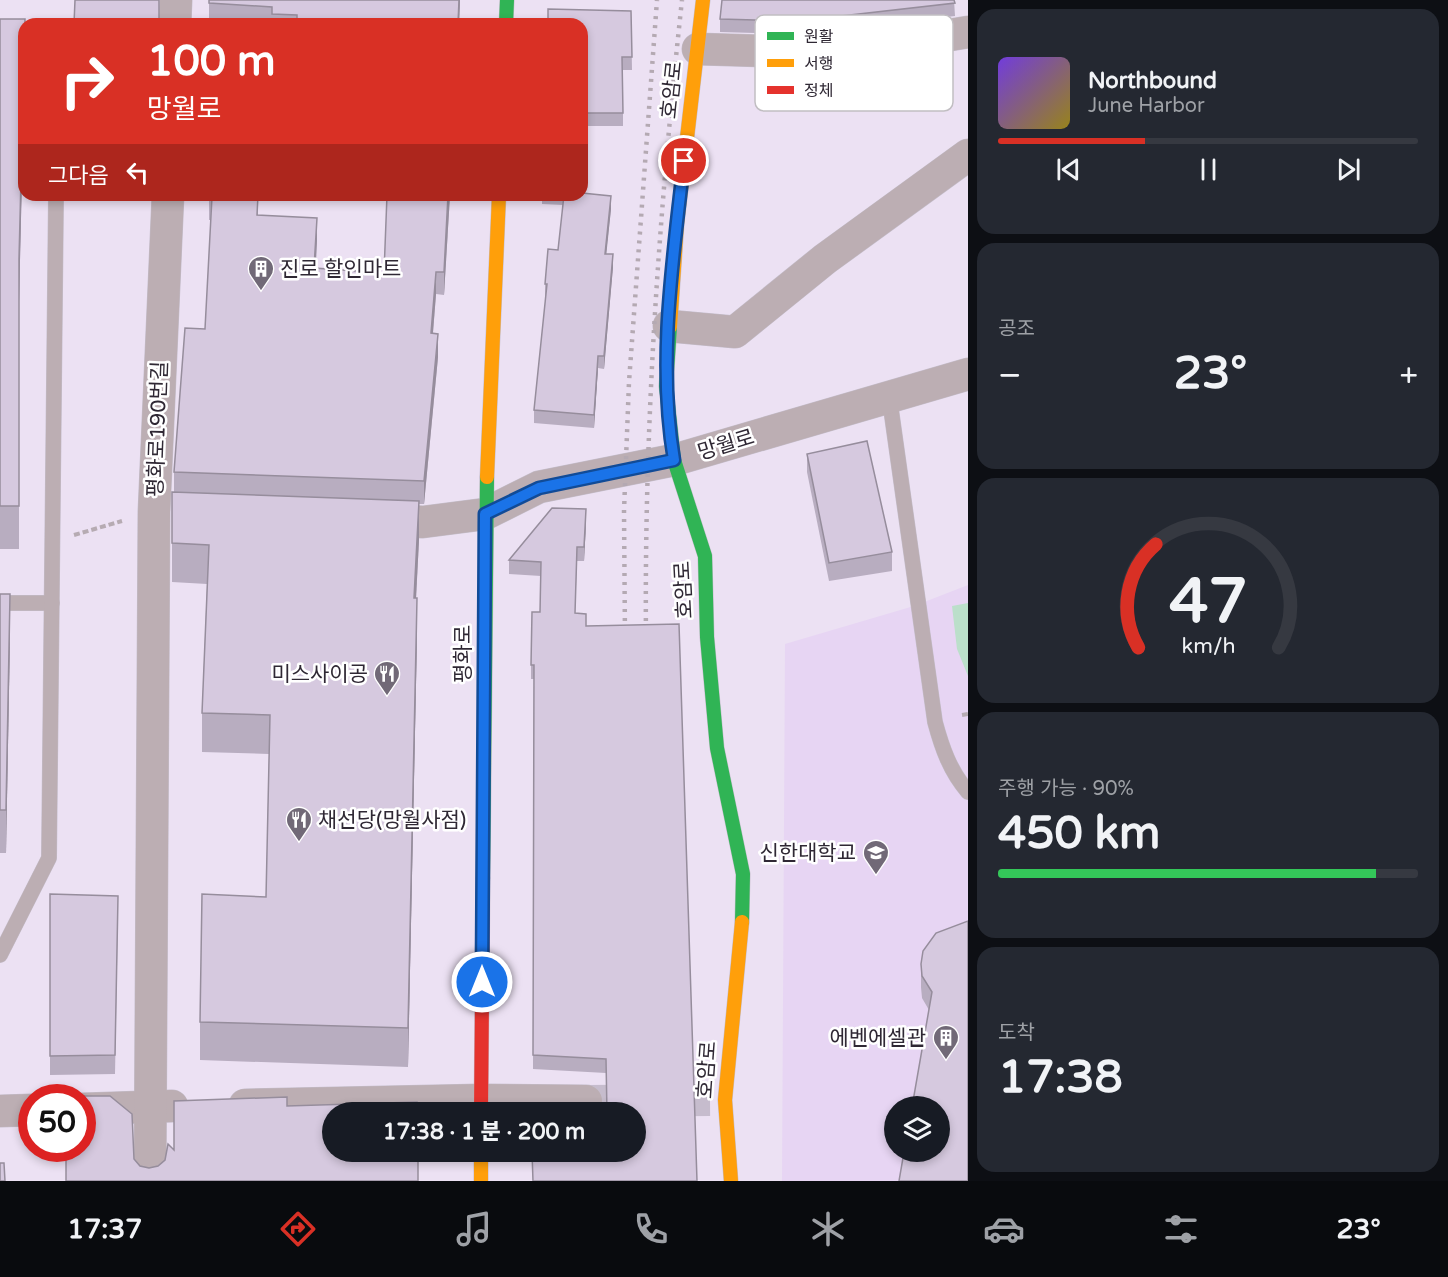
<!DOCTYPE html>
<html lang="ko">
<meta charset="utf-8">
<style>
body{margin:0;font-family:"Varela Round","Noto Sans KR",sans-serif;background:#242831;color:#f1f3f6;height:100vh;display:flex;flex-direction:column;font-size:22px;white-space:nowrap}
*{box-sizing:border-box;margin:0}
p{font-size:20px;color:#9ea1a6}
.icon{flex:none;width:33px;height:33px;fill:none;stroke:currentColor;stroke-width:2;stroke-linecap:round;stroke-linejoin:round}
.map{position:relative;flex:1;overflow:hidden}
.side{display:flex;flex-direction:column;gap:9px;padding:9px;background:#0d0f14;width:480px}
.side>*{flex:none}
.banner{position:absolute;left:18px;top:18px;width:570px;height:183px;border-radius:18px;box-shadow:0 3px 9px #0003;background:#d93025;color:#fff;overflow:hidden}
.fabs{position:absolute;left:884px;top:1096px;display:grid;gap:12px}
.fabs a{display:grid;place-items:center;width:66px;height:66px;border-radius:50%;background:#171b24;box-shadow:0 3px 9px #0003;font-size:30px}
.speed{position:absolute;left:18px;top:1084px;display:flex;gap:12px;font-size:30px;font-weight:700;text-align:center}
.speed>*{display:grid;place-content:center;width:78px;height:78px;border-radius:50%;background:#171b24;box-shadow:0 3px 9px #0003;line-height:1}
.speed .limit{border:9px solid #d22;background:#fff;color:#111}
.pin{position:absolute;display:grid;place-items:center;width:51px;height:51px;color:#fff;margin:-26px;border:3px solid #fff;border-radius:50%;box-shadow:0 2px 6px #0007}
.me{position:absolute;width:66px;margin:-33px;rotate:0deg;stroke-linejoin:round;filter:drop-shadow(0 0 4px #0008)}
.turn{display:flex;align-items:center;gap:21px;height:126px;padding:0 30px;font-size:27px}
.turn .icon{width:78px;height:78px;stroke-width:2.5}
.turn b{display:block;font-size:42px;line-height:51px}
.then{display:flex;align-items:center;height:57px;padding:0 30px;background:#0003;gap:12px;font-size:22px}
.big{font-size:45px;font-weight:800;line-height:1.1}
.side .card{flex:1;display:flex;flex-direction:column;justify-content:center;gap:9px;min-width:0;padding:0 21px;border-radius:18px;background:#242831}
.side .dial{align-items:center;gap:0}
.dial svg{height:156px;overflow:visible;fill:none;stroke:#363941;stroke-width:7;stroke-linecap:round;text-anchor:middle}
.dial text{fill:#f1f3f6;stroke:none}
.song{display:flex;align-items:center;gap:18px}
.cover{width:72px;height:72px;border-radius:9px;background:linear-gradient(135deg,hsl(260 70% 55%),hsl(50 70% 35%))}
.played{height:6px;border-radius:3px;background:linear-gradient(90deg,#d93025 35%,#363941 35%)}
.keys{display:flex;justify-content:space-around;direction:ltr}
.heat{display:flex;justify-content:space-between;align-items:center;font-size:33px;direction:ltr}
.charge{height:9px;border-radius:4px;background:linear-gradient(90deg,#34c759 90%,#363941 0)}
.trip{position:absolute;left:322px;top:1102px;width:324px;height:60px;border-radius:30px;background:#171b24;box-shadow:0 3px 9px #0003;font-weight:800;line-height:60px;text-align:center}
.dock{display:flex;height:96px;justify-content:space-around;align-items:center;background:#090b0e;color:#9ea1a6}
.dock .icon{width:42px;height:42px}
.dock .on{color:#d93025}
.dock b{font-size:27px;color:#f1f3f6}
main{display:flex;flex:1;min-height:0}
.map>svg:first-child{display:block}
</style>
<main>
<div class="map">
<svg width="968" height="1181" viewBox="0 0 968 1181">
<rect width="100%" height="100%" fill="#ece1f3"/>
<path fill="#e7d5f3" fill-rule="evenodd" d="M968 585V1181H782L785 644 914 606ZM894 1107H939V1152H894Z"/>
<path fill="#bbdfca" d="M968 603V676L957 649 952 606Z"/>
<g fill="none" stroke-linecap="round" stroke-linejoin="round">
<path stroke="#c6bccd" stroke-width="32" stroke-dasharray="32 16" stroke-linecap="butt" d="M586 1101 710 1100"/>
<defs>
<g id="lane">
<path d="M889 395 935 722C942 748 950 771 968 792"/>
<path d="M0 603H52"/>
<path d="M0 955 49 858 56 195"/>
</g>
<g id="street">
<path d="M175 24 176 0"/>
<path d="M698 49 798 52 932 38 968 32"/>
<path d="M669 326 735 332 825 259 968 155"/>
<path d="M376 520 423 522 485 514 539 487 674 460 968 374"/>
<path d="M245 1105 481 1100 586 1101"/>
<path d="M82 1109 172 1106"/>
<path d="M0 1111 32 1110"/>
<path d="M150 1181 154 512 168 195"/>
</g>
<g id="fast">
<path d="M506 24 507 0"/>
<path d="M670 327 666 386 674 460 705 556 707 637 717 748 743 874 742 922"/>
<path d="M483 878 487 477"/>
</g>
<g id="slow">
<path d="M670 327 677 224 703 0"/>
<path d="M487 477 499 195"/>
<path d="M481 1152V1181"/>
<path d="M731 1181 725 1100 742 922"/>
</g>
<path id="jam" d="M481 1113 483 878"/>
</defs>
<use href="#lane" stroke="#c5becb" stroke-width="16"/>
<use href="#street" stroke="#c5becb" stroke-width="33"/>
<use href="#fast" stroke="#c5becb" stroke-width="15"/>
<use href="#slow" stroke="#c5becb" stroke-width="15"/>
<use href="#jam" stroke="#c5becb" stroke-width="15"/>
<g stroke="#b6abb2" stroke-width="4" stroke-dasharray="6 3" stroke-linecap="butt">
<path d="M74 535 122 521"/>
<path d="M962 715 968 714"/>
</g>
<use href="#lane" stroke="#bcaeb3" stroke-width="15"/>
<use href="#street" stroke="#bcaeb3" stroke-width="32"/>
<use href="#fast" stroke="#30b455" stroke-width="14"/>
<use href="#slow" stroke="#ff9f0a" stroke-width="14"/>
<use href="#jam" stroke="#e5322d" stroke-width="14"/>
<g stroke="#b4a9b2" stroke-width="4.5" stroke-dasharray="3 6" stroke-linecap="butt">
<path d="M625 639 624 511 629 382 657 0"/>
<path d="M646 639C644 426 659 212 682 0"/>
</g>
</g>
<g fill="#b8adc0">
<path d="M209 0H460L459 24H209Z"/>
<path d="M954 0 955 16 797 34 720 32V19Z"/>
<path d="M631 11 632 70H623V126H582V24Z"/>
<path d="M0 19 24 24V93L19 302V549H0Z"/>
<path d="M209 195H258V215L317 240 316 268 384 273 387 197 365 195H450L444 295 436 294 433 333 438 357 424 504H419V540L416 598 417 637 408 1067 200 1060V1022L266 897 269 754 202 752V713L207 584 172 582V492H174V472L205 329 211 220H209Z"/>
<path d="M542 195H582L611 209 606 254 613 267 604 369 598 368 594 428 534 423V410L546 297H545V284L558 250 563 205 542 204Z"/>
<path d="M807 454 892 552V571L829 581 807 472Z"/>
<path d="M586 523 584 561H577L575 613 586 626 697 1181H533L532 1152H603L608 1156 606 1073 533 1069 534 679H531V665L540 612 541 576 509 574V560Z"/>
<path d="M0 594 10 637 6 853H0Z"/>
<path d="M50 894 118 914 115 1074 50 1075Z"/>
<path d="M968 921 929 1010 922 998 921 987V964Z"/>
</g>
<g fill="#968d9c">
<path d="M459 0H460L459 24H458Z"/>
<path d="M24 50V93L19 302V549V259Z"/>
<path d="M448 195H450L444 295V272Z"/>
<path d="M611 196V209L605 267V254Z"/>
<path d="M317 218V240L314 290V268Z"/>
<path d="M613 254V267L604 369V356Z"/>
<path d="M436 272V294L431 356V333Z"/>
<path d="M438 334V357L424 504V481Z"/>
<path d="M598 356V368L594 428V415Z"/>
<path d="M419 501V540L414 637V598Z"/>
<path d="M586 509V523L584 561V547Z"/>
<path d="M10 594V637L6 853V810Z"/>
<path d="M417 598V637L408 1067V1028Z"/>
</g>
<g fill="#d6c9df" stroke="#968d9c" stroke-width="1.5">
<path d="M75 0H159V24H74Z"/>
<path d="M209 0H459L458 24H297V15L272 14V7L209 3Z"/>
<path d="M722 0H954L955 3 797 21 720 19Z"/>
<path d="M548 9 631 11 632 57H622L623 113H582V24H548Z"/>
<path d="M0 19H25L19 259V506H0Z"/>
<path d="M582 193 611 196 605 254H613L604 356H598L594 415 534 410 547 284H545L548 249 558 250 564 195H582Z"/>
<path d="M209 195H258L257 215 317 218 314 268 384 273 387 195H448L444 272H436L431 333 438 334 424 481 174 472 185 328 205 329 212 197H209Z"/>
<path d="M867 441 892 552 829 563 807 454Z"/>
<path d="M172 492 419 501 414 598H417L408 1028 200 1022 202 894 266 897 270 715 202 713 209 545 172 543Z"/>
<path d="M552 508 586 509 584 547H577L575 613 586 614V626L679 624 697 1181H533L532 1152H603L609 1157V1152H636V1113H607L606 1059 533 1055 534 665H531L532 612H540L541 562 509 560Z"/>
<path d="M0 594H10L6 810H0Z"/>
<path d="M50 894 118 896 115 1055 50 1056Z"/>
<path d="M968 921V1181H899L904 1152H939V1107H912L932 992 922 976 921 964 923 951 936 933Z"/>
<path d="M64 1092 82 1096H110L132 1114 134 1159 140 1166 149 1168 158 1166 165 1160 168 1144 174 1150V1101L287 1097V1106L417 1102V1113H333V1152H418V1181H66V1149H82V1098H64Z"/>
<path d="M0 1163H4L5 1181H0Z"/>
</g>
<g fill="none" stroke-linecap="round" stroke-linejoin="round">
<defs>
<path id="route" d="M482 982 485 514 539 488 674 460C657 362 673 259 684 161"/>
</defs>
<use href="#route" stroke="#114b97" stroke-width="15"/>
<use href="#route" stroke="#1a73e8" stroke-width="10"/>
</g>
<defs>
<symbol id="building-pin" viewBox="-11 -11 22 30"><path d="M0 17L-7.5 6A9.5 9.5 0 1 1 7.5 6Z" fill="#716977" stroke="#fff"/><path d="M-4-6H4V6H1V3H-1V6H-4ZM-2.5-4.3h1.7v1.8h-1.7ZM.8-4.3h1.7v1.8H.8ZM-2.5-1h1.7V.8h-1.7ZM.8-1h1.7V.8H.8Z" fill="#fff"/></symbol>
<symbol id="restaurant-pin" viewBox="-11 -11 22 30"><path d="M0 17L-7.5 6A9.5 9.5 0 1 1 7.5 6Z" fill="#716977" stroke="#fff"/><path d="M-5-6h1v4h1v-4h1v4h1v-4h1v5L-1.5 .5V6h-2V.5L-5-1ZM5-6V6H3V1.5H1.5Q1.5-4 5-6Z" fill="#fff"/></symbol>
<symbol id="university-pin" viewBox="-11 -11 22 30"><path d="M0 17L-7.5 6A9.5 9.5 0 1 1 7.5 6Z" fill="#716977" stroke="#fff"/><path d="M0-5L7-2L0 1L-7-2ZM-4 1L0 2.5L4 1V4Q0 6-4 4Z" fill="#fff"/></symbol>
</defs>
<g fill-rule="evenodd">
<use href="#building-pin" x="246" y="254" width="30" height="40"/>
<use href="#restaurant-pin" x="372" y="659" width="30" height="40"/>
<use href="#restaurant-pin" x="284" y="805" width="30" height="40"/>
<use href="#university-pin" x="861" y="838" width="30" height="40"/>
<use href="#building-pin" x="931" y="1023" width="30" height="40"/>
</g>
<g text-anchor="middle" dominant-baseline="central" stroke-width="5" stroke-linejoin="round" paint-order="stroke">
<g font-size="21" fill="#2f2834" stroke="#fff">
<text transform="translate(672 90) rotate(-84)">호암로</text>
<text transform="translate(158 429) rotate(-88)">평화로190번길</text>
<text transform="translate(726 445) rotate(-17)">망월로</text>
<text transform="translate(684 590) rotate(-93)">호암로</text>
<text transform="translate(463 654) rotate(-90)">평화로</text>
<text transform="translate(707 1070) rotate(-86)">호암로</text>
</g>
<g font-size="21" fill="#2f2834" stroke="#fff" text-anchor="end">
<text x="280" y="269" text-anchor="start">진로 할인마트</text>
<text x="368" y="674">미스사이공</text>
<text x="318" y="820" text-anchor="start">채선당(망월사점)</text>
<text x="856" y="853">신한대학교</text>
<text x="926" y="1038">에벤에셀관</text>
</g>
</g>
<rect x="755" y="15" width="198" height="96" rx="9" fill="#fff" stroke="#c1bec2" stroke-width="1.5"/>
<rect x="767" y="32" width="27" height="8" fill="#30b455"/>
<rect x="767" y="59" width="27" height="8" fill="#ff9f0a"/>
<rect x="767" y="86" width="27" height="8" fill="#e5322d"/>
<g font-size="16" fill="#2f2834">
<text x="804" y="42">원활</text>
<text x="804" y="69">서행</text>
<text x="804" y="96">정체</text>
</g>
</svg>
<div class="fabs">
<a><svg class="icon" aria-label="layers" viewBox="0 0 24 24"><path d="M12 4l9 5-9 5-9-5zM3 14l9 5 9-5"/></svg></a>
</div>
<div class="speed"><div class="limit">50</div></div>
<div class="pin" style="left:684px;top:161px;background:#d93025"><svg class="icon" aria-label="arrive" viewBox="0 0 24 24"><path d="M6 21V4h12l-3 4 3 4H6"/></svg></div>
<svg class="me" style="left:482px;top:982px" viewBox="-20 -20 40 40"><circle r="17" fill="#1a73e8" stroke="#fff" stroke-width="3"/><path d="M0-11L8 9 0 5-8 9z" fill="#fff"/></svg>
<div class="trip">17:38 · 1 분 · 200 m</div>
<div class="banner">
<div class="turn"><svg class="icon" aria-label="right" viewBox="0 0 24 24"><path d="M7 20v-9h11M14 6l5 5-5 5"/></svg><div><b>100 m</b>망월로</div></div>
<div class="then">그다음<svg class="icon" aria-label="left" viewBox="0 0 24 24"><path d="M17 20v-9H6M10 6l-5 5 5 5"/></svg></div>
</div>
</div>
<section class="side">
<div class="card">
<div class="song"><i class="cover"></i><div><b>Northbound</b><p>June Harbor</p></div></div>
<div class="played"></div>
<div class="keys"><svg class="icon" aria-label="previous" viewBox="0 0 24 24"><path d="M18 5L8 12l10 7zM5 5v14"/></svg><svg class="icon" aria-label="pause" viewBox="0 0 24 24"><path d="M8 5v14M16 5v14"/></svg><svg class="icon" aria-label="next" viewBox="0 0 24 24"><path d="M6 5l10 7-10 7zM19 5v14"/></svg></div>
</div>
<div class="card"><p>공조</p>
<div class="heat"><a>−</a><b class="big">23°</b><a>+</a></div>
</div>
<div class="card dial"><svg viewBox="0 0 100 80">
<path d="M14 69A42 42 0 1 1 86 69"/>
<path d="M14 69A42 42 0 0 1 23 16" stroke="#d93025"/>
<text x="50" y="56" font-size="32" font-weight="700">47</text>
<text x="50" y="72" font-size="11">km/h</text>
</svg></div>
<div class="card"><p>주행 가능 · 90%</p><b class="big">450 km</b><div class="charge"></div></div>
<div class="card"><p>도착</p><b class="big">17:38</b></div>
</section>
</main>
<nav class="dock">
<b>17:37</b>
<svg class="icon on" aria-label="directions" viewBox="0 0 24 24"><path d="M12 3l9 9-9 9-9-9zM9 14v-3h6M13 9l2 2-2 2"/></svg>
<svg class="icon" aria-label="music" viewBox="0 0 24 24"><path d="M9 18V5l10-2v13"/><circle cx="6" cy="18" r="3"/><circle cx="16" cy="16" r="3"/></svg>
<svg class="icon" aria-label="phone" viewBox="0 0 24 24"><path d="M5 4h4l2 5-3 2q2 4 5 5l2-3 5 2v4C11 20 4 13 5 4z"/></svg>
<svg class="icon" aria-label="climate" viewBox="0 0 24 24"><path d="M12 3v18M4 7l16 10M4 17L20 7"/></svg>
<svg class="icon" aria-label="car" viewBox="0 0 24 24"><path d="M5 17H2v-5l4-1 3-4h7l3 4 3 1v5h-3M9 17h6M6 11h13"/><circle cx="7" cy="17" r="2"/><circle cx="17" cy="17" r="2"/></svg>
<svg class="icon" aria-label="filters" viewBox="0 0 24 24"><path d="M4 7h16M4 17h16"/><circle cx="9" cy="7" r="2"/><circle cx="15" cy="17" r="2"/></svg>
<b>23°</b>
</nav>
